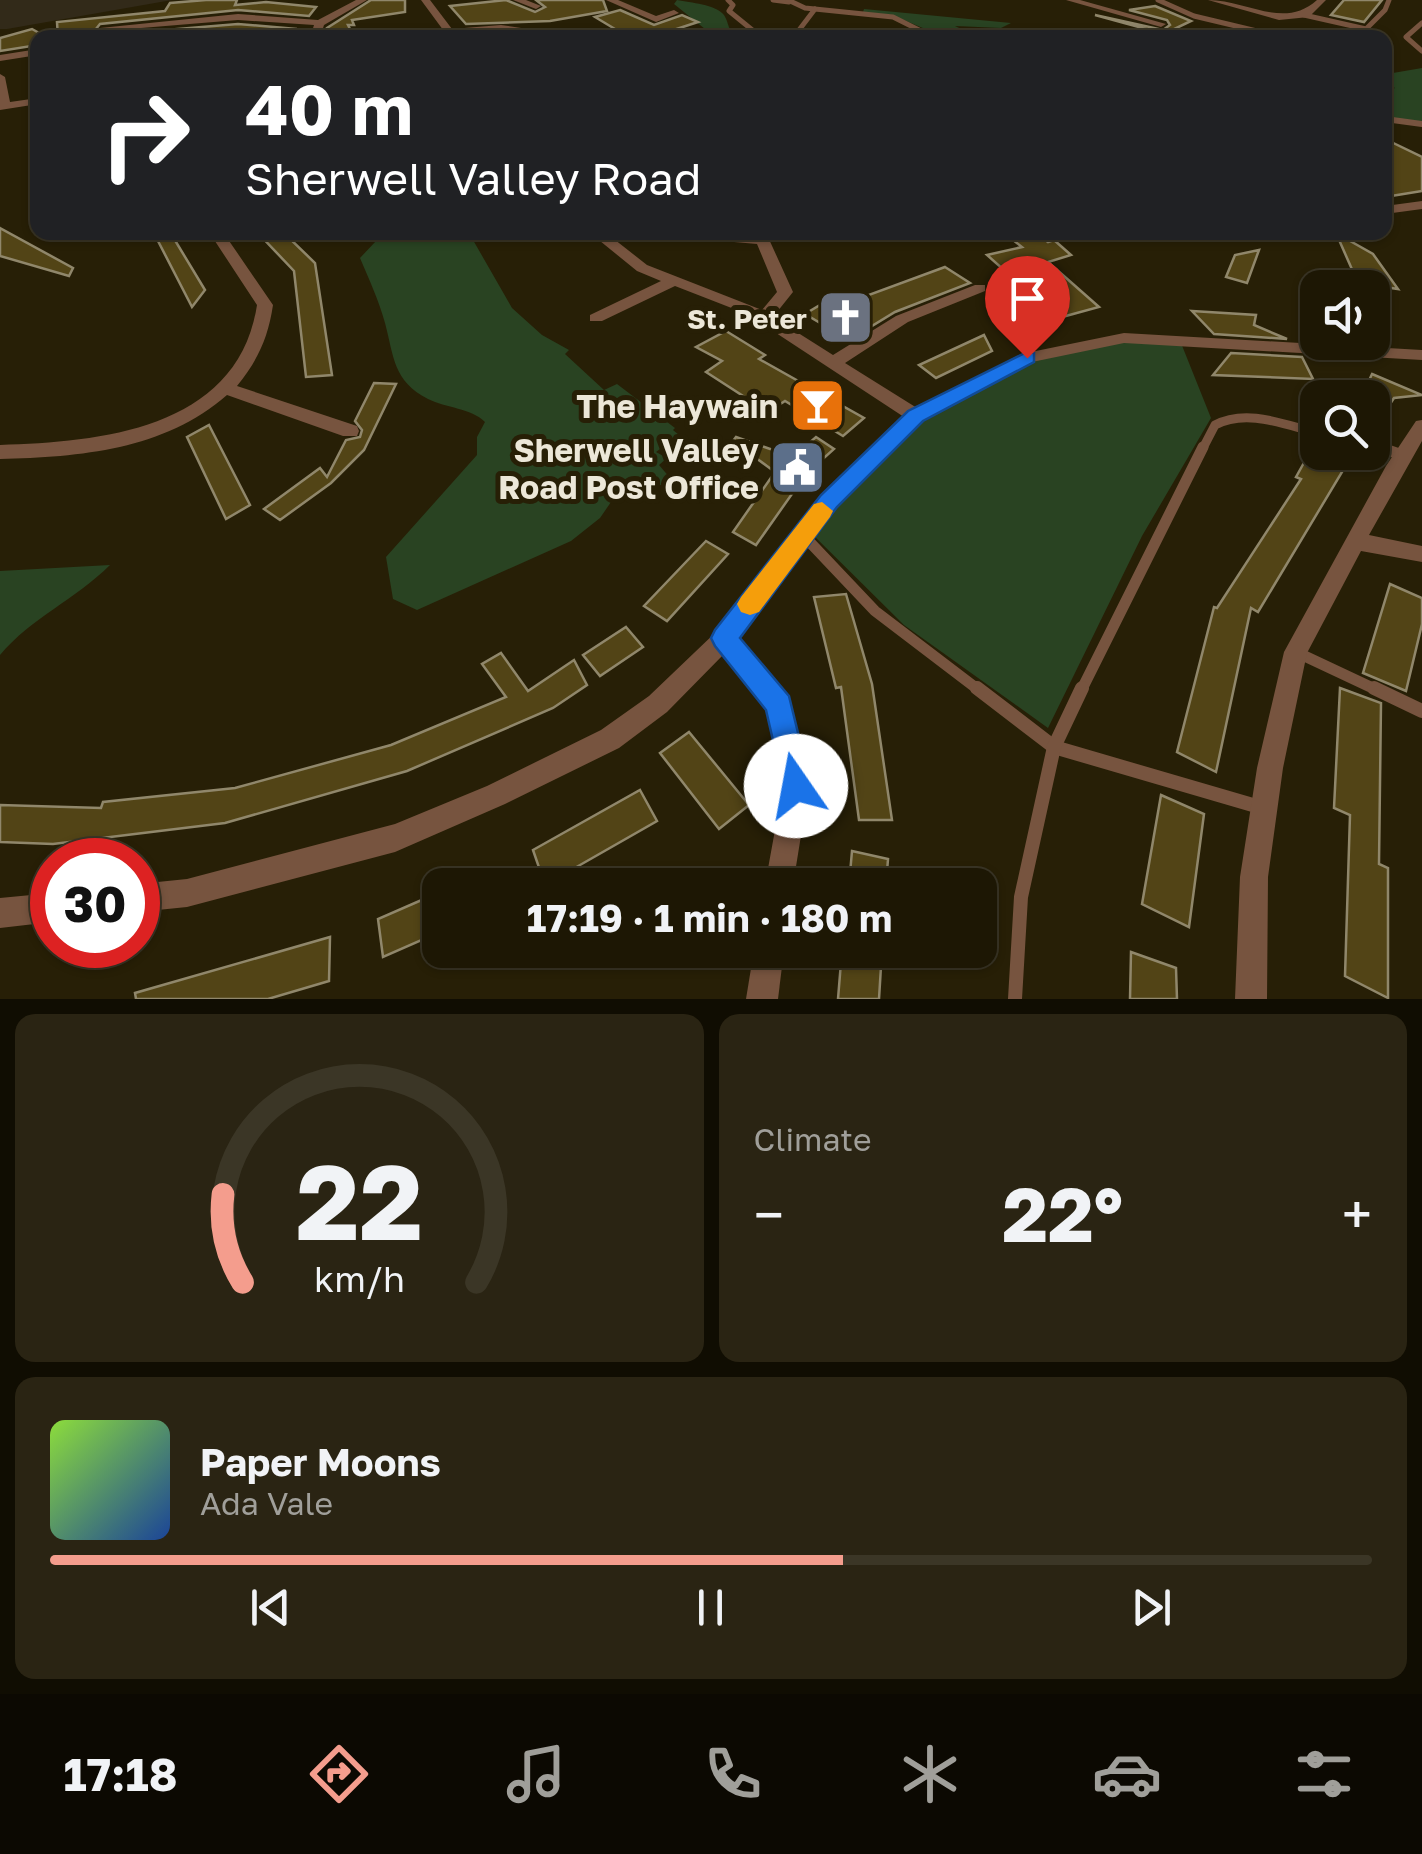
<!DOCTYPE html>
<meta charset="utf-8">
<style>
body{margin:0;font-family:"Golos Text",sans-serif;background:#2a2413;color:#f1f3f6;height:100vh;display:flex;flex-direction:column;font-size:38px;white-space:nowrap}
*{box-sizing:border-box;margin:0}
p{font-size:32px;color:#a09f9a}
.icon{flex:none;width:55px;height:55px;fill:none;stroke:currentColor;stroke-width:2;stroke-linecap:round;stroke-linejoin:round}
.map{position:relative;height:999px;overflow:hidden}
.details{display:flex;flex-direction:column;gap:15px;padding:15px;background:#100d02;flex:1}
.details>*{flex:none}
.guide{position:absolute;left:30px;top:30px;width:1362px;height:210px;border-radius:20px;box-shadow:0 2px 8px #0004,0 0 0 2px #3b3626;background:#202124;color:#fff;overflow:hidden}
.buttons{position:absolute;left:1300px;top:270px;display:grid;gap:20px}
.buttons a{display:grid;place-items:center;width:90px;height:90px;border-radius:20px;background:#1d1704;box-shadow:0 2px 8px #0004,0 0 0 2px #3b3626;font-size:50px}
.speed{position:absolute;left:30px;top:838px;display:flex;gap:20px;font-size:50px;font-weight:700;text-align:center}
.speed>*{display:grid;place-content:center;width:130px;height:130px;border-radius:50%;background:#1d1704;box-shadow:0 2px 8px #0004,0 0 0 2px #3b3626;line-height:1}
.speed .limit{border:15px solid #d22;background:#fff;color:#111}
.pin{position:absolute;display:grid;place-items:center;width:85px;height:85px;color:#fff;margin:-102px -42px;border-radius:50% 50% 50% 0;rotate:-45deg;box-shadow:0 0 10px #0007}
.pin .icon{rotate:45deg}
.me{position:absolute;width:110px;margin:-55px;rotate:348deg;stroke-linejoin:round;filter:drop-shadow(0 0 8px #0008)}
.turn{display:flex;align-items:center;gap:35px;height:210px;padding:0 50px;font-size:45px}
.turn .icon{width:130px;height:130px;stroke-width:2.5}
.turn b{display:block;font-size:70px;line-height:85px}
.big{font-size:75px;font-weight:700;line-height:1.1}
.details .widget{flex:1;display:flex;flex-direction:column;justify-content:center;gap:15px;min-width:0;padding:0 35px;border-radius:20px;background:#2a2413}
.details .dial{align-items:center;gap:0}
.dial svg{height:260px;overflow:visible;fill:none;stroke:#3b3626;stroke-width:7;stroke-linecap:round;text-anchor:middle}
.dial text{fill:#f1f3f6;stroke:none}
.song{display:flex;align-items:center;gap:30px}
.cover{width:120px;height:120px;border-radius:15px;background:linear-gradient(135deg,hsl(90 70% 55%),hsl(220 70% 35%))}
.played{height:10px;border-radius:5px;background:linear-gradient(90deg,#f49d8d 60%,#3b3626 60%)}
.keys{display:flex;justify-content:space-around;direction:ltr}
.heat{display:flex;justify-content:space-between;align-items:center;font-size:55px;direction:ltr}
.details .tiles{flex:1;display:grid;gap:15px;grid-template-columns:1fr 1fr}
.widget:last-child{grid-column:span 2}
.trip{position:absolute;left:422px;top:868px;width:575px;height:100px;border-radius:20px;background:#1d1704;box-shadow:0 2px 8px #0004,0 0 0 2px #3b3626;font-weight:700;line-height:100px;text-align:center}
.tabs{display:flex;height:160px;justify-content:space-around;align-items:center;background:#0c0902;color:#a09f9a}
.tabs .icon{width:70px;height:70px}
.tabs .active{color:#f49d8d}
.tabs b{font-size:45px;color:#f1f3f6}
.map>svg:first-child{display:block}
</style>
<div class="map">
<svg width="1422" height="999" viewBox="0 0 1422 999">
<rect width="100%" height="100%" fill="#271f06"/>
<path fill="#322a19" d="M0 0H172L7 29H0Z"/>
<g fill="#294322">
<path d="M677 0C691 3 715 4 724 15 729 23 728 30 735 37H698L705 29 674 4Z"/>
<path d="M864 9 1011 23 1001 28 955 26 978 37H944L892 15 863 12Z"/>
<path d="M1422 68V122L1385 117V92L1395 88 1388 83 1387 74Z"/>
<path d="M376 233H469L512 308 542 335 569 350 565 354 604 390 617 384 675 428 673 430 679 435 656 452 667 458 659 465 671 479 669 482 650 489 622 486 600 518 571 541 417 610 393 599 386 557 477 455V437L485 422C471 408 446 408 428 399 393 381 394 357 385 323 379 301 369 279 360 258L376 241Z"/>
<path d="M1124 338H1179L1211 418 1142 536 1048 728 904 625 807 529 916 416 1004 368Z"/>
<path d="M110 565C76 599 31 618 0 655V571Z"/>
</g>
<g fill="#524416" stroke="#90876b" stroke-width="2.5">
<path d="M206 0H237L235 5 266 2 316 7 309 16 238 10 100 24 96 29 105 35 238 24 297 29 171 38H58L57 22 165 11 170 3Z"/>
<path d="M371 0H405V12L352 20 354 25H348L350 29 329 33 327 28Z"/>
<path d="M506 0 535 12 545 7 536 0H603L607 11 550 21 466 24 450 6Z"/>
<path d="M1344 0H1382L1364 22 1331 15Z"/>
<path d="M1155 6 1191 21 1164 34 1095 15 1163 30 1170 25 1167 20 1129 10Z"/>
<path d="M620 10 654 25 682 15 698 22 649 38H630L595 17Z"/>
<path d="M32 29 48 38H38V45L0 51V38Z"/>
<path d="M1385 139 1422 157V191L1385 197Z"/>
<path d="M0 228 73 268 69 276 0 256Z"/>
<path d="M170 232 205 290 192 307 157 239Z"/>
<path d="M257 232H283L315 263 332 375 306 377 294 271Z"/>
<path d="M1003 232H1035L1048 242 1054 240 1071 255 1048 262 1099 307 1062 317 1023 278 1015 280 987 255 1022 247Z"/>
<path d="M1336 233 1373 254 1398 289 1358 283Z"/>
<path d="M1259 250 1247 283 1226 277 1235 255Z"/>
<path d="M945 267 970 283 895 312 849 340 805 314 825 302 831 306 843 298 850 302Z"/>
<path d="M1192 311 1256 315 1254 325 1287 339 1214 334Z"/>
<path d="M726 331 765 355 759 359 864 418 843 436 785 401 768 412 706 372 722 361 696 347Z"/>
<path d="M984 335 992 351 936 378 919 365Z"/>
<path d="M1231 353 1302 357 1313 379 1213 375Z"/>
<path d="M1372 374 1422 395 1394 398 1372 431V398H1361Z"/>
<path d="M374 383 396 384 364 450 331 483 280 520 264 509 320 468 327 477 346 440 360 437 362 430 355 421Z"/>
<path d="M209 425 250 505 226 519 187 437Z"/>
<path d="M736 437 793 457 816 437 834 449 806 474 756 545 733 532 775 472 733 441Z"/>
<path d="M1310 452H1354L1258 612 1251 608 1216 772 1177 752 1214 607 1217 608 1301 479 1296 477Z"/>
<path d="M706 541 728 554 667 621 644 606Z"/>
<path d="M1390 584 1422 598V624L1406 691 1363 673Z"/>
<path d="M846 594 872 684 892 820H859L841 687 836 688 814 597Z"/>
<path d="M626 627 643 647 600 676 583 655Z"/>
<path d="M501 653 528 691 574 660 587 685 553 708 407 771 225 823 53 844 0 842V805L101 808 103 802 235 788 391 745 506 697 482 664Z"/>
<path d="M1340 688 1381 703 1379 864 1388 868V998L1345 976 1350 815 1334 808Z"/>
<path d="M689 732 749 805 719 829 660 753Z"/>
<path d="M640 790 657 821 545 885 533 850Z"/>
<path d="M1161 795 1204 814 1189 927 1142 904Z"/>
<path d="M852 851 888 859 886 885H849Z"/>
<path d="M440 892V932L383 957 378 919Z"/>
<path d="M330 937 329 981 268 999H136L135 993Z"/>
<path d="M842 950H882L879 999H838Z"/>
<path d="M1131 952 1176 968 1177 999H1130Z"/>
</g>
<g fill="none" stroke-linecap="round" stroke-linejoin="round">
<g stroke="#77543f" stroke-width="5">
<path d="M728 0 733 5 729 11 756 33 786 38"/>
<path d="M773 0 789 2"/>
<path d="M788 0 805 8 893 17 935 38"/>
<path d="M1158 0 1194 16 1286 38"/>
<path d="M1304 15 1366 29 1385 10 1389 0"/>
<path d="M1422 23 1406 37 1422 51"/>
<path d="M793 38 815 9"/>
<path d="M1341 38 1366 30"/>
</g>
<path stroke="#77543f" stroke-width="6" d="M1385 119 1422 124"/>
<g stroke="#77543f" stroke-width="9">
<path d="M1372 445 1387 450"/>
<path d="M1202 450 1215 425C1247 408 1285 425 1318 433"/>
</g>
<g stroke="#77543f" stroke-width="11">
<path d="M1379 447 1402 455"/>
<path d="M803 535 875 611 980 691"/>
<path d="M1296 652 1379 691"/>
<path d="M1081 691 1203 447"/>
</g>
<g stroke="#77543f" stroke-width="14">
<path d="M977 688 1054 747 1263 808"/>
<path d="M1374 688 1422 711"/>
<path d="M1015 999 1021 897 1054 747 1082 688"/>
</g>
<g fill="#77543f" fill-rule="evenodd">
<path d="M356 0H367L324 25 320 38H310L314 25 238 20 105 31 100 28 238 14 318 20Z"/>
<path d="M421 0H430L452 29 501 25 587 38 501 31 449 38Z"/>
<path d="M513 0H526L541 6 536 9Z"/>
<path d="M606 0H618L656 16 674 10 679 13 656 22Z"/>
<path d="M1066 0H1080L1166 24 1161 27Z"/>
<path d="M1208 0C1247 0 1284 30 1317 0H1326L1309 17 1279 20Z"/>
<path d="M38 49V55L0 61V55Z"/>
<path d="M0 74 5 77 10 102 38 98V104L0 110Z"/>
<path d="M1422 201V209L1385 214V206Z"/>
<path d="M209 232H223L273 305C268 338 258 360 237 386L357 426 359 431 357 436H343L227 395C164 450 80 457 0 459V445C102 442 238 429 257 305Z"/>
<path d="M589 232H605L647 265 762 310 777 292 757 244 734 242 711 232 768 237 793 292 773 317 833 355 896 316 975 285H985V291L908 322 845 363 917 408 1021 354 1124 333 1422 350V360L1124 343 1032 362 922 420 836 506 739 638 788 697 809 786 793 885H765L783 786 768 710 724 654 667 712 619 748 505 804 395 852 187 907 138 912V884L187 879 395 824 487 786 601 730 649 696 717 631 822 496 904 417 747 314 675 286 602 321H590V315L661 281 637 271Z"/>
<path d="M1237 232 1229 237 1222 233V232Z"/>
<path d="M1422 420V441L1369 535 1422 546V562L1361 551 1307 653 1283 768 1268 877 1267 999H1235L1240 877 1257 768 1284 652 1386 466 1416 421Z"/>
<path d="M52 893V922L0 928V898Z"/>
<path d="M754 950H784L778 999H746Z"/>
</g>
</g>
<path fill="#1a73e8" stroke="#114b97" stroke-width="2.5" d="M1027 352 1034 353V362L923 421 837 507 740 638 789 696 811 786 807 797 796 801 786 797 766 710 715 646 711 638 715 630 821 495 908 411Z"/>
<path fill="#f59e0b" d="M822 502 833 511 830 517 759 612 750 615 741 612 737 604 741 597 814 504Z"/>
<defs>
<symbol id="church-square" viewBox="-11 -11 22 22"><rect x="-9" y="-9" width="18" height="18" rx="4" fill="#6b7280" stroke="#271f06"/><path d="M-1.2-6h2.4v3.5h3.3v2.4h-3.3V6h-2.4V-.1h-3.3v-2.4h3.3Z" fill="#fff"/></symbol>
<symbol id="bar-square" viewBox="-11 -11 22 22"><rect x="-9" y="-9" width="18" height="18" rx="4" fill="#e8710a" stroke="#271f06"/><path d="M-6-5H6L.8 .8V4.5H3.5V6h-7V4.5H-.8V.8Z" fill="#fff"/></symbol>
<symbol id="civic-square" viewBox="-11 -11 22 22"><rect x="-9" y="-9" width="18" height="18" rx="4" fill="#5c6f8a" stroke="#271f06"/><path d="M-.6-6.5H3V-4.5H.6V-3L4-1V1h2V6H-6V1h2V-1L-.6-3ZM-1.2 2.5V6h2.4V2.5Z" fill="#fff"/></symbol>
</defs>
<g fill-rule="evenodd">
<use href="#church-square" x="814" y="286" width="63" height="63"/>
<use href="#bar-square" x="786" y="374" width="63" height="63"/>
<use href="#civic-square" x="766" y="436" width="63" height="63"/>
</g>
<g text-anchor="middle" dominant-baseline="central" stroke-width="10" stroke-linejoin="round" paint-order="stroke">
<g font-size="28" font-weight="bold" fill="#ece7d8" stroke="#271f06" text-anchor="end">
<text x="807" y="318">St. Peter</text>
</g>
<g font-size="32" font-weight="bold" fill="#ece7d8" stroke="#271f06" text-anchor="end">
<text x="778" y="406">The Haywain</text>
<text x="759" y="450">Sherwell Valley<tspan x="759" dy="37">Road Post Office</tspan></text>
</g>
</g>
</svg>
<div class="buttons">
<a><svg class="icon" aria-label="sound" viewBox="0 0 24 24"><path d="M4 9h4l5-4v14l-5-4H4zM17 9q2 3 0 6"/></svg></a>
<a><svg class="icon" aria-label="search" viewBox="0 0 24 24"><circle cx="10" cy="10" r="6"/><path d="M15 15l6 6"/></svg></a>
</div>
<div class="speed"><div class="limit">30</div></div>
<div class="pin" style="left:1027px;top:358px;background:#d93025"><svg class="icon" aria-label="arrive" viewBox="0 0 24 24"><path d="M6 21V4h12l-3 4 3 4H6"/></svg></div>
<svg class="me" style="left:796px;top:786px" viewBox="-20 -20 40 40"><circle r="19" fill="#fff"/><path d="M0-13L10 11 0 6-10 11z" fill="#1a73e8"/></svg>
<div class="trip">17:19 · 1 min · 180 m</div>
<div class="guide">
<div class="turn"><svg class="icon" aria-label="right" viewBox="0 0 24 24"><path d="M7 20v-9h11M14 6l5 5-5 5"/></svg><div><b>40 m</b>Sherwell Valley Road</div></div>
</div>
</div>
<section class="details">
<div class="tiles">
<div class="widget dial"><svg viewBox="0 0 100 80">
<path d="M14 69A42 42 0 1 1 86 69"/>
<path d="M14 69A42 42 0 0 1 8 42" stroke="#f49d8d"/>
<text x="50" y="56" font-size="32" font-weight="700">22</text>
<text x="50" y="72" font-size="11">km/h</text>
</svg></div>
<div class="widget"><p>Climate</p>
<div class="heat"><a>−</a><b class="big">22°</b><a>+</a></div>
</div>
<div class="widget">
<div class="song"><i class="cover"></i><div><b>Paper Moons</b><p>Ada Vale</p></div></div>
<div class="played"></div>
<div class="keys"><svg class="icon" aria-label="previous" viewBox="0 0 24 24"><path d="M18 5L8 12l10 7zM5 5v14"/></svg><svg class="icon" aria-label="pause" viewBox="0 0 24 24"><path d="M8 5v14M16 5v14"/></svg><svg class="icon" aria-label="next" viewBox="0 0 24 24"><path d="M6 5l10 7-10 7zM19 5v14"/></svg></div>
</div>
</div>
</section>
<nav class="tabs">
<b>17:18</b>
<svg class="icon active" aria-label="directions" viewBox="0 0 24 24"><path d="M12 3l9 9-9 9-9-9zM9 14v-3h6M13 9l2 2-2 2"/></svg>
<svg class="icon" aria-label="music" viewBox="0 0 24 24"><path d="M9 18V5l10-2v13"/><circle cx="6" cy="18" r="3"/><circle cx="16" cy="16" r="3"/></svg>
<svg class="icon" aria-label="phone" viewBox="0 0 24 24"><path d="M5 4h4l2 5-3 2q2 4 5 5l2-3 5 2v4C11 20 4 13 5 4z"/></svg>
<svg class="icon" aria-label="climate" viewBox="0 0 24 24"><path d="M12 3v18M4 7l16 10M4 17L20 7"/></svg>
<svg class="icon" aria-label="car" viewBox="0 0 24 24"><path d="M5 17H2v-5l4-1 3-4h7l3 4 3 1v5h-3M9 17h6M6 11h13"/><circle cx="7" cy="17" r="2"/><circle cx="17" cy="17" r="2"/></svg>
<svg class="icon" aria-label="filters" viewBox="0 0 24 24"><path d="M4 7h16M4 17h16"/><circle cx="9" cy="7" r="2"/><circle cx="15" cy="17" r="2"/></svg>
</nav>
